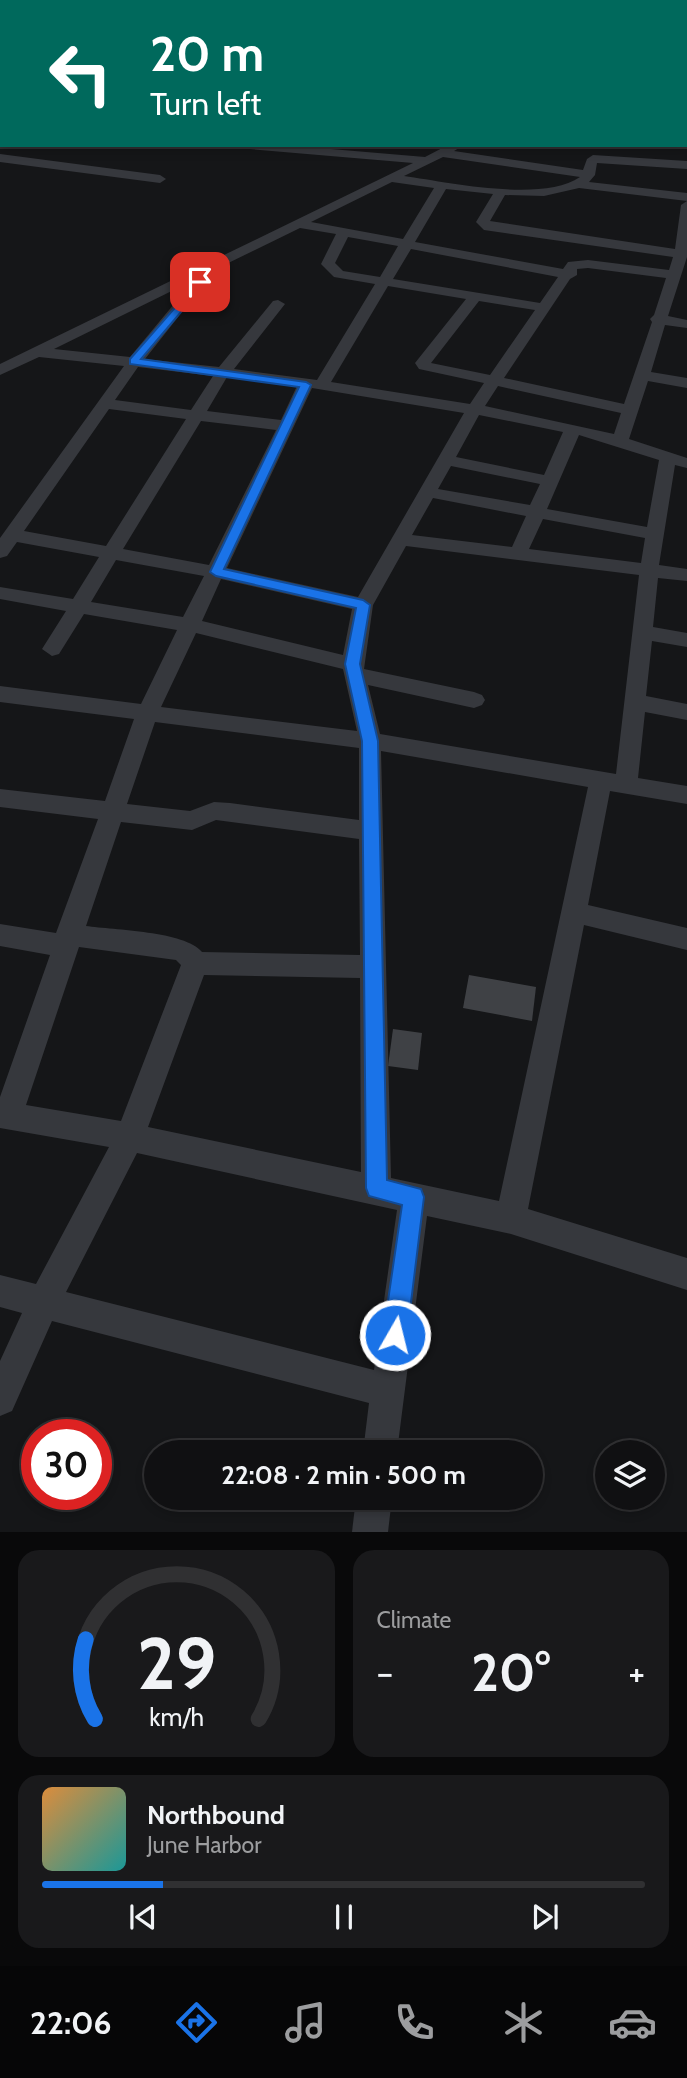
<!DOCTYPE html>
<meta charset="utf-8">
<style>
body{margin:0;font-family:Cabin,sans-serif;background:#19191b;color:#f1f3f6;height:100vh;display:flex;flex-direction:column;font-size:26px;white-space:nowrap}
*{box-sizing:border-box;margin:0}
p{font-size:23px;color:#9c9d9f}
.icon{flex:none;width:38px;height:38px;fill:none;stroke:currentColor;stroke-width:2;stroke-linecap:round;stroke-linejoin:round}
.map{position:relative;height:1532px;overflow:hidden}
.sheet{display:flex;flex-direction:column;gap:18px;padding:18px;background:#09090a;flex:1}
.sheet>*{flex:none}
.banner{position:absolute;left:0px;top:0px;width:688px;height:147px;box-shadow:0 4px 10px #0003,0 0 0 2px #303032;background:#00695c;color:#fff;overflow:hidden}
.fabs{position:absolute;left:595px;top:1440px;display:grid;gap:14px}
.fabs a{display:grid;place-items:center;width:70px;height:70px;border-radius:50%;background:#101012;box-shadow:0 4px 10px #0003,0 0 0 2px #303032;font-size:35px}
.speed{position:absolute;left:21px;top:1419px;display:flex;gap:14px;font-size:35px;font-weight:700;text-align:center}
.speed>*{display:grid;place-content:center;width:91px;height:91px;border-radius:50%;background:#101012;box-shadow:0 4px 10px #0003,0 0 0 2px #303032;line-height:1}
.speed .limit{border:10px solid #d22;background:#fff;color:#111}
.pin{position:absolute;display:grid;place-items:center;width:60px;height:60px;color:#fff;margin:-30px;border-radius:14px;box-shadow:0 4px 10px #0006}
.me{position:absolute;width:77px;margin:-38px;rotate:8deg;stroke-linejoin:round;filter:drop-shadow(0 0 5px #0008)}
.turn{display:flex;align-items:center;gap:24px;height:147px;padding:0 35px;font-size:32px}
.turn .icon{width:91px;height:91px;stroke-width:2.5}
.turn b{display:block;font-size:49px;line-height:60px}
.big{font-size:52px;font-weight:700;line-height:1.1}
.sheet .tile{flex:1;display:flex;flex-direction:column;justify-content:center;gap:10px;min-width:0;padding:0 24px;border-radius:21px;background:#19191b}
.sheet .dial{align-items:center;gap:0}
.dial svg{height:182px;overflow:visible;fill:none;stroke:#303032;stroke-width:7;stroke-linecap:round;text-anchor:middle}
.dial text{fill:#f1f3f6;stroke:none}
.song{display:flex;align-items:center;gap:21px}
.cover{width:84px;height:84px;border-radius:10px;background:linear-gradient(135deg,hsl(30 70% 55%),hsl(180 70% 35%))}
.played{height:7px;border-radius:4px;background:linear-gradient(90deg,#1a73e8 20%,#303032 20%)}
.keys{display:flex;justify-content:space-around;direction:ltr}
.heat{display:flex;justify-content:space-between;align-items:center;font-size:38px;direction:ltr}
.sheet .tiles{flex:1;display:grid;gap:18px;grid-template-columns:1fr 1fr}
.tile:last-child{grid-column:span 2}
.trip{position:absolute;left:144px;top:1440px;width:399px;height:70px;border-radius:35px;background:#101012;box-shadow:0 4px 10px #0003,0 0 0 2px #303032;font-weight:700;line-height:70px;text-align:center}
.dock{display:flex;height:112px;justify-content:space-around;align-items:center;background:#060607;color:#9c9d9f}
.dock .icon{width:49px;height:49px}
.dock .selected{color:#1a73e8}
.dock b{font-size:32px;color:#f1f3f6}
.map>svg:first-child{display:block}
</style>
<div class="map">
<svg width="687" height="1532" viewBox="0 0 687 1532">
<rect width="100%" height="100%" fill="#151618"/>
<g fill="#3f4145">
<path d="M469 975 536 987 532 1021 463 1008Z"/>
<path d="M393 1029 422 1033 418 1070 388 1066Z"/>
</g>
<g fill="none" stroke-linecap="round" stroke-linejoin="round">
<g fill="#36383d" fill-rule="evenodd">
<path d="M11 0H23L10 2Z"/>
<path d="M159 0H170L158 2Z"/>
<path d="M224 0H234L223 2Z"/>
<path d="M305 0H325L326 2H307Z"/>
<rect x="0" y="22" width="2" height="6"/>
<rect x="686" y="27" width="1" height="6"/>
<path d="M0 42H2V49L0 48Z"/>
<rect x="0" y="64" width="2" height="6"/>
<rect x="686" y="80" width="1" height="6"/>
<path d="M0 101H2L0 108Z"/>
<rect x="686" y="107" width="1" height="6"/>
<path d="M0 132H2L0 139Z"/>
<path d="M231 145H284L425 157 448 145H464L454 151 583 170 587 159 593 155 687 161V169L597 163 595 175 589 182 687 193V201L579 188 544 196 505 195 490 221 675 249 681 205 687 201V257L668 316 687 320V328L665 325 651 372 687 378V388L648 381 629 439 687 458V468L675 465 659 565 687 569V581L658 578 653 627 687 633V647L652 641 646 696 687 704V720L645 712 638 778 687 786V804L610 791 588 905 687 928V950L584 925 528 1209 687 1258V1290L511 1234 427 1216 397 1452H363L369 1403 52 1321 12 1411 0 1416V1361L22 1313 0 1307V1275L36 1284 109 1147 0 1128V1097L50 955 0 946V924L56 933 98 819 0 807V789L105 801 134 719 0 702V686L141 704 177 630 84 614 59 654 52 656 42 649 66 611 0 599V587L73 599 99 557 17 542 7 556 0 558V538L124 366 39 357 0 375V364L413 163 237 148ZM443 157 580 177C542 203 447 182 404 176ZM392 182 434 188 403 239 311 222ZM446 189 493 194 476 222 484 230 673 257 669 270 588 260 568 262 563 269 415 242ZM300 228 336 234 321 264 334 277 375 284 317 380 234 369 285 304 278 300 273 301 219 367 145 359 216 269ZM348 237 398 246 380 277 343 271 335 263ZM411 249 558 277 540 303 393 279ZM588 268 666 278 654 315 650 319 652 322 624 404 504 378 570 279 577 275V269ZM194 280 130 357 54 349ZM388 286 466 299 415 363 419 369 484 383 470 404 331 382ZM479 301 535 310 490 375 431 363ZM138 367 213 376 191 410 115 400ZM227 377 237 378 297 386 281 420 207 411ZM498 386 621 413 614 434 485 406ZM312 388 464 413 358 597 227 568ZM109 409 186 419 106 546 24 531ZM479 415 563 432 544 475 456 457ZM201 421 276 430 209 565 123 549ZM579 435 659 460 647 527 547 509ZM451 466 540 484 530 505 438 489ZM433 498 526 516 512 547 412 535ZM543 519 645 538 641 563 529 549ZM406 546 639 575 616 774 380 734 368 685 474 708 482 705 485 700 482 695 474 692 364 669 373 605ZM116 560 204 576 183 617 91 602ZM221 579 352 609 343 655 202 621ZM196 633 343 669 357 731 161 707ZM155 722 359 748V820L230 803 214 802 190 811 127 804ZM381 751 588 787 499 1201 391 1178ZM216 820 359 839 360 955 202 952C185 931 114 930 86 926L121 822 192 830ZM79 947 176 960 181 965 121 1121 26 1105ZM204 975 360 978 361 1172 148 1127ZM137 1153 397 1210 374 1370 66 1292Z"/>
<path d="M0 154 160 175 166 179 160 183 0 162Z"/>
<path d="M356 1498H392L388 1532H352Z"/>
</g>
</g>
<path fill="#1a73e8" stroke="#114b97" stroke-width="2" d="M200 279 204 285 141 359 306 382 311 385 224 569 363 600 370 605 360 664 378 741 387 1180 421 1189 424 1197 407 1335 403 1343 395 1347 387 1343 383 1335 402 1205 369 1196 366 1188 362 741 345 664 356 608 216 576 210 572 299 387 130 364V359Z"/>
</svg>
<div class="fabs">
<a><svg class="icon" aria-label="layers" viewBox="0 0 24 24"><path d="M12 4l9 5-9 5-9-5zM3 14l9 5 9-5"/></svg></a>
</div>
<div class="speed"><div class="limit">30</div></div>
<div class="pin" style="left:200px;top:282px;background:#d93025"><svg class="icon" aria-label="arrive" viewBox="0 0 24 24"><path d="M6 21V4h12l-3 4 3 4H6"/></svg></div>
<svg class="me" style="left:395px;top:1335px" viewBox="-20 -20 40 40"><circle r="17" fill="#1a73e8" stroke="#fff" stroke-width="3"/><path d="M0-11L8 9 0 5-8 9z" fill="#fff"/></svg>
<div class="trip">22:08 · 2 min · 500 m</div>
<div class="banner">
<div class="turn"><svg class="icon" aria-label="left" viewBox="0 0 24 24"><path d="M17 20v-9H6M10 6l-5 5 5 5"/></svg><div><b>20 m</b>Turn left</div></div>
</div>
</div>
<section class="sheet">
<div class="tiles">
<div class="tile dial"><svg viewBox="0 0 100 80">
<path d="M14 69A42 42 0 1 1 86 69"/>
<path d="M14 69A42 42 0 0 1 10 34" stroke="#1a73e8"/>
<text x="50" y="56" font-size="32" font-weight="700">29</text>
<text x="50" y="72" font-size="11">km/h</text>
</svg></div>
<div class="tile"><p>Climate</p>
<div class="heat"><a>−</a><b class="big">20°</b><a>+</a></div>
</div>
<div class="tile">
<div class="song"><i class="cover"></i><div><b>Northbound</b><p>June Harbor</p></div></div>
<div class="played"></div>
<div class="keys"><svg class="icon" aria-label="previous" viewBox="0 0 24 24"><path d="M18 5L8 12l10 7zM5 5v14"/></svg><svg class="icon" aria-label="pause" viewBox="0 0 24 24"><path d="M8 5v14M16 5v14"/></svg><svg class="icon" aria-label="next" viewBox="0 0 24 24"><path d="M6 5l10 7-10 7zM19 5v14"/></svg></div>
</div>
</div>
</section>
<nav class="dock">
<b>22:06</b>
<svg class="icon selected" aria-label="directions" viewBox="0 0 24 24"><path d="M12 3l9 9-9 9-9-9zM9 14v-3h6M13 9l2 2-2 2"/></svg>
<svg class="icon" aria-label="music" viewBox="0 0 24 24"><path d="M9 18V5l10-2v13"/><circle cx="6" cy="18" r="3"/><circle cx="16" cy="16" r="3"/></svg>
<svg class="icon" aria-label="phone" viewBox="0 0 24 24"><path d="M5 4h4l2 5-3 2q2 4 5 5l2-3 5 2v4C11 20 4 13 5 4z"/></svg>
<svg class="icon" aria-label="climate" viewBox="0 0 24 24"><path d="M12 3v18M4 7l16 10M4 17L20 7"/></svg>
<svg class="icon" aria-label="car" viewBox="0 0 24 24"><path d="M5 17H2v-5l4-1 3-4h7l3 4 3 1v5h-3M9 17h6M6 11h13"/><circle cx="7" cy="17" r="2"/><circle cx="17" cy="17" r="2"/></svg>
</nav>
